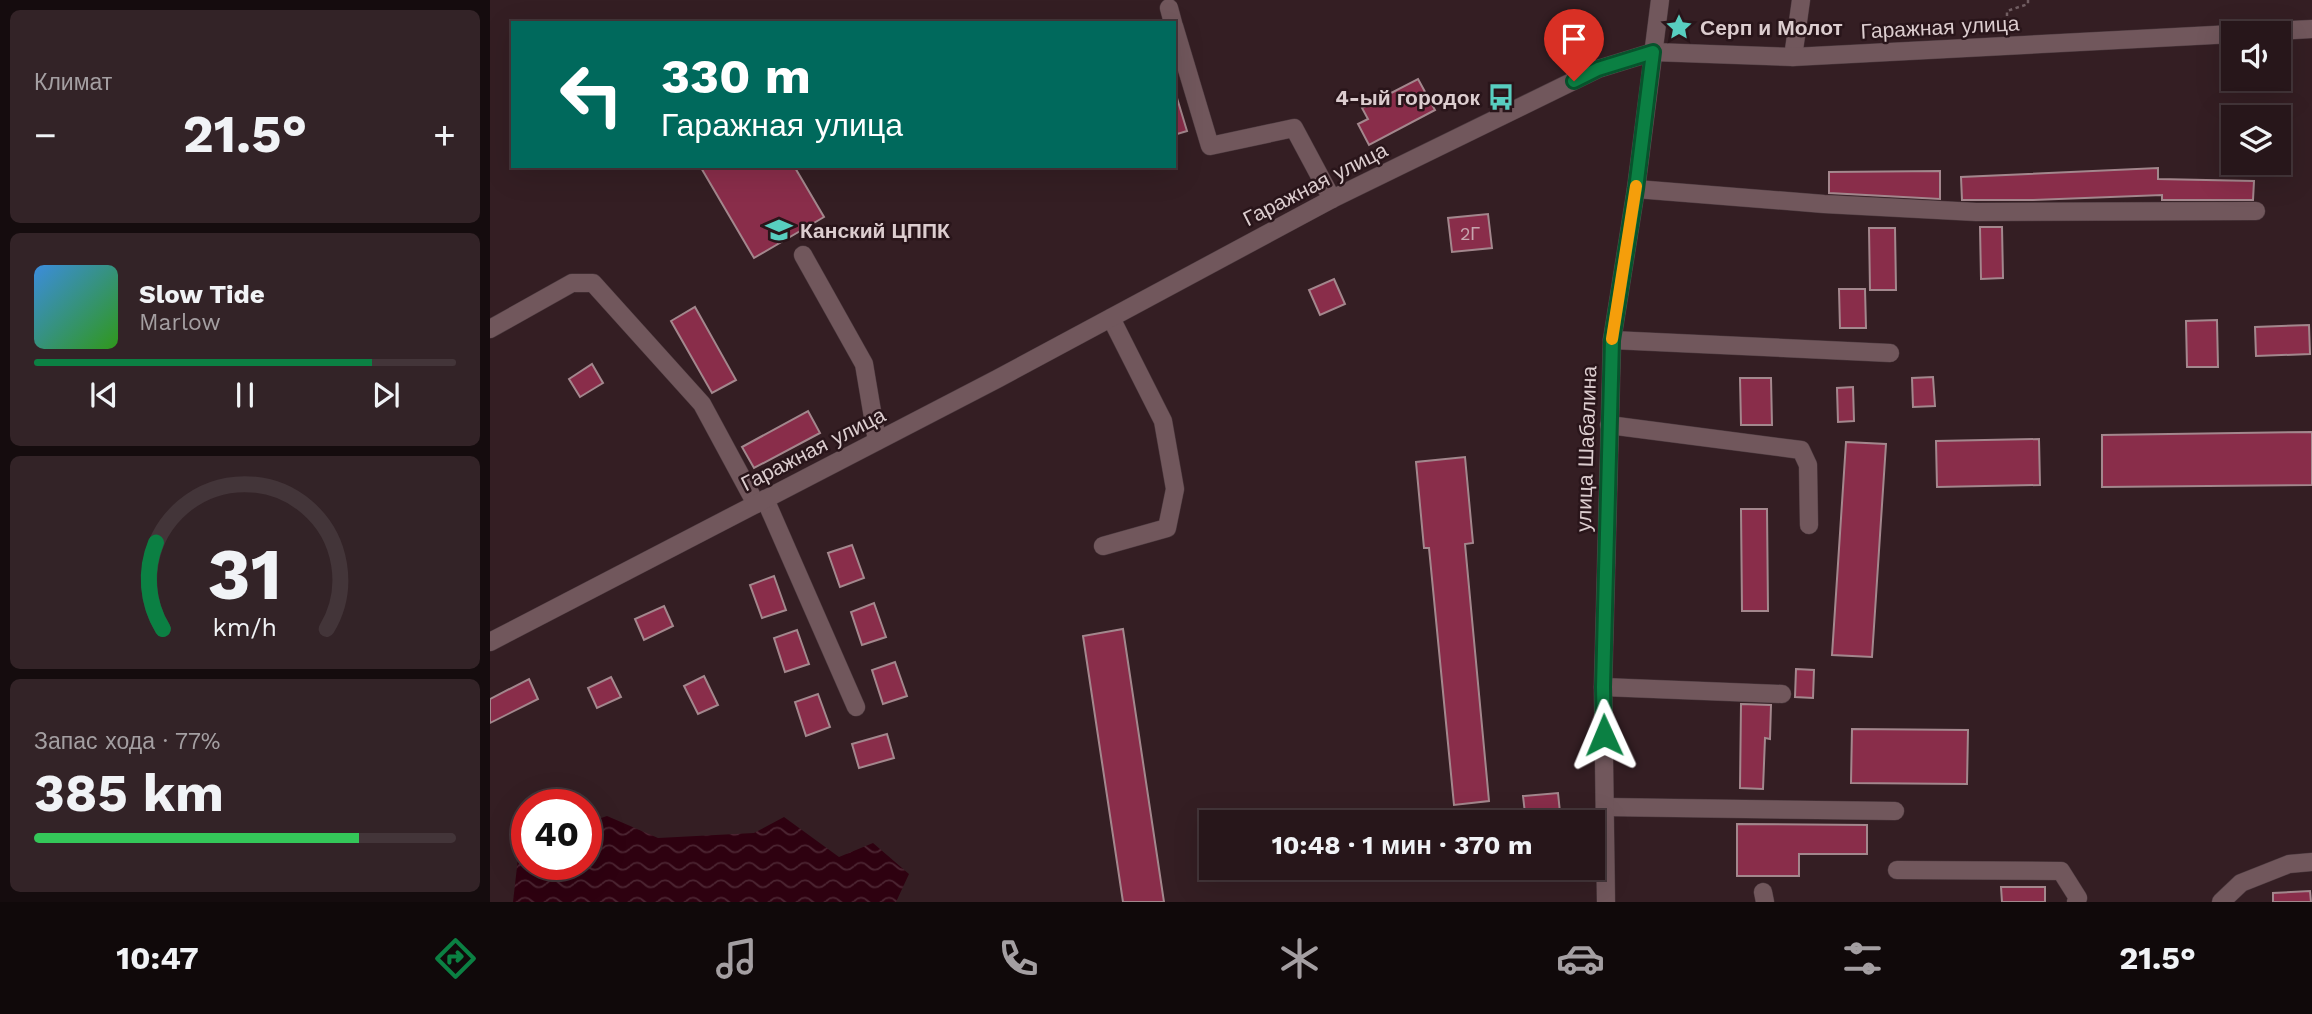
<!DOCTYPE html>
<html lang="ru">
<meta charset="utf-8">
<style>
body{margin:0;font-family:"Work Sans",sans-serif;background:#332327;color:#f1f3f6;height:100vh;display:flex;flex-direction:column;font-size:26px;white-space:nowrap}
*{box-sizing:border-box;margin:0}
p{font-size:23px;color:#a49fa2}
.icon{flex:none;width:38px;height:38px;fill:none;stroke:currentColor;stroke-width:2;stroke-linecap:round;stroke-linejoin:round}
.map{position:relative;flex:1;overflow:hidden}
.side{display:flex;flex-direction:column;gap:10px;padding:10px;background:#150c0e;width:490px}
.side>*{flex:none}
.top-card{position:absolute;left:21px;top:21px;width:665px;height:147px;border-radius:0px;box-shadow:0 7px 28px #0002,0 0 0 2px #433539;background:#00695c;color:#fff;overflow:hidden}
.tools{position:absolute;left:1731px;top:21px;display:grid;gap:14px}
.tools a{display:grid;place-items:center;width:70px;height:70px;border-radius:0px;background:#27161a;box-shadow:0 7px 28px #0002,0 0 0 2px #433539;font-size:35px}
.speed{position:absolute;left:21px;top:789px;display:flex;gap:14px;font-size:35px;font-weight:700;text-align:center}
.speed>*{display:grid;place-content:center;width:91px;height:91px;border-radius:50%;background:#27161a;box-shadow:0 7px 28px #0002,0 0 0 2px #433539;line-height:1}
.speed .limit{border:10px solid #d22;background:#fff;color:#111}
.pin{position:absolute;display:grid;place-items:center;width:60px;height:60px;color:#fff;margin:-72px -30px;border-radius:50% 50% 50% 0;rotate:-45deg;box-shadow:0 0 7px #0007}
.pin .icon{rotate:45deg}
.me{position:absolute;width:77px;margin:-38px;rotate:359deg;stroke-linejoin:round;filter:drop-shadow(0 0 5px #0008)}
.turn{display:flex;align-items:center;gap:24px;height:147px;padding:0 35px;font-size:32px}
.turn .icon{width:91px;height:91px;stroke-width:2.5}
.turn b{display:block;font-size:49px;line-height:60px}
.big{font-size:52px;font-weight:700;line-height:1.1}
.side .widget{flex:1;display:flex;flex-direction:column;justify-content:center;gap:10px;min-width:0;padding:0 24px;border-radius:10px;background:#332327}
.side .dial{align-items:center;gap:0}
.dial svg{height:182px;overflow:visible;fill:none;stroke:#433539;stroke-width:7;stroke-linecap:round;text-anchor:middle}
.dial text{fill:#f1f3f6;stroke:none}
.song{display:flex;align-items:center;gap:21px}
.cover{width:84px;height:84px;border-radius:10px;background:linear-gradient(135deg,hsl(210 70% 55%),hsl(110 70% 35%))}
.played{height:7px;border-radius:4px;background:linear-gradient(90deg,#0b8043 80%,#433539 80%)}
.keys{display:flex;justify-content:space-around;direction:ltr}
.heat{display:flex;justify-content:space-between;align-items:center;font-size:38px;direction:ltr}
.charge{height:10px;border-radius:5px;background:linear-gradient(90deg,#34c759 77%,#433539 0)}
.trip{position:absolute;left:709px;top:810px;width:406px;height:70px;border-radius:0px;background:#27161a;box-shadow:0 7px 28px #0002,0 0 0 2px #433539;font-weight:700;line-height:70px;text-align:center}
.menu{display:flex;height:112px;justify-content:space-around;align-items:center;background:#10090a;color:#a49fa2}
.menu .icon{width:49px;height:49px}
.menu .active{color:#0b8043}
.menu b{font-size:32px;color:#f1f3f6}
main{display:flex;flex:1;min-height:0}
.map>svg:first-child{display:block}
</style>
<main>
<section class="side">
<div class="widget"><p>Климат</p>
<div class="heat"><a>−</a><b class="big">21.5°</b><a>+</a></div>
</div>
<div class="widget">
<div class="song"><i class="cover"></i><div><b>Slow Tide</b><p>Marlow</p></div></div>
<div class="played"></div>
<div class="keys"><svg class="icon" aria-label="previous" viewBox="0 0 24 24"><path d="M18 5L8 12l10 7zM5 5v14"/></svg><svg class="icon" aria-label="pause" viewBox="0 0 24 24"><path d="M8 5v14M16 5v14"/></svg><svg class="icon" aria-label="next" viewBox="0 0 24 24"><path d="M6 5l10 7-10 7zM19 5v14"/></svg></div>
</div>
<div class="widget dial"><svg viewBox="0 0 100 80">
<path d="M14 69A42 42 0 1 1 86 69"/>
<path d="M14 69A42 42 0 0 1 11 31" stroke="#0b8043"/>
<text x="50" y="56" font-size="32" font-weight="700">31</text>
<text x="50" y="72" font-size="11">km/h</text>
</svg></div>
<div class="widget"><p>Запас хода · 77%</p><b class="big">385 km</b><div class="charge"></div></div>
</section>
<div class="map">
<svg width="1822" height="902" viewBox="0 0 1822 902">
<defs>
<pattern id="water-waves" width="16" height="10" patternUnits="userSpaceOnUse" patternTransform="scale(1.75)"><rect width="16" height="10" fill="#2e0110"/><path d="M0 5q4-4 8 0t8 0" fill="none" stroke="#4c2532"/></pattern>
</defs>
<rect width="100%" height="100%" fill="#341e23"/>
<path fill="url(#water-waves)" d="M117 816 168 838 264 833 294 817 349 857 383 843 419 874 406 902H23L28 858 37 850V864H96V823Z"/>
<g fill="#892d4a" stroke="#a3878d" stroke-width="2">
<path d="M928 79 945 110 879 145 868 124 878 119 872 108Z"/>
<path d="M687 98 697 131 684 135V99Z"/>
<path d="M210 166H304L334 217 264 258Z"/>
<path d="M1668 168V179L1764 181 1763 200H1672V195L1543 200H1472L1471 177Z"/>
<path d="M1450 171V199L1339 193V172Z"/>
<path d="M998 214 1002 248 962 252 958 218Z"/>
<path d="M1490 227H1512L1513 278 1491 279Z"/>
<path d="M1379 228H1405L1406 290H1380Z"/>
<path d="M844 279 855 304 830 315 819 290Z"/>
<path d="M1349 289H1375L1376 328H1350Z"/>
<path d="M205 307 246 380 222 393 181 321Z"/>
<path d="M1727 320 1728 367H1697L1696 321Z"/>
<path d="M1819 325 1820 354 1766 356 1765 327Z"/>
<path d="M102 364 113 383 90 397 79 379Z"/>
<path d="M1443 377 1445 406 1423 407 1422 378Z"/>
<path d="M1250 378H1281L1282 425H1251Z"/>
<path d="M1363 387 1364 421 1348 422 1347 388Z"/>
<path d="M318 411 330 433 264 468 252 447Z"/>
<path d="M1822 432V485L1612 487V435Z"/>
<path d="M1549 439 1550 485 1447 487 1446 441Z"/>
<path d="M1356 442 1396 444 1382 657 1342 655Z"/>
<path d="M975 457 983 543 975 544 999 801 964 805 939 548H934L926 462Z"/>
<path d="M1251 509H1277L1278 611H1252Z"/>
<path d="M362 545 374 578 350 587 338 553Z"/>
<path d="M284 576 296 610 272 618 260 585Z"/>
<path d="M384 603 396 637 372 645 361 612Z"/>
<path d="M174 606 183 626 154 640 145 619Z"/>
<path d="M633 629 674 902H633L593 636Z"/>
<path d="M307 630 319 664 295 672 284 638Z"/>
<path d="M405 662 417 696 393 704 382 670Z"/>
<path d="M1306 669 1324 670 1323 698 1305 697Z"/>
<path d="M214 676 228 705 208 714 194 686Z"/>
<path d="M121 677 131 697 107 708 98 688Z"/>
<path d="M39 679 48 699 0 723V699Z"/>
<path d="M328 694 340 727 316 736 305 702Z"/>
<path d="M1251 704 1281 705 1280 739 1275 738 1273 789 1250 788Z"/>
<path d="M1362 729 1478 730 1477 784 1361 783Z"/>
<path d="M397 734 404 758 369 768 362 744Z"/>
<path d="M1068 793 1071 822H1036L1033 796Z"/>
<path d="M1247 824 1377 825V854H1309V876H1247Z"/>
<path d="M1511 887H1555V902H1512Z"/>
<path d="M1820 891 1821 902H1783V893Z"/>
</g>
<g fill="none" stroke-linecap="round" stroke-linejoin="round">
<defs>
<g id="minor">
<path d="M679 8 683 23"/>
<path d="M684 26 720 146 804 128 842 199"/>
<path d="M1747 33 1822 29"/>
<path d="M1303 57 1311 0"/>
<path d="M1146 189 1334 204 1486 212 1766 211"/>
<path d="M313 255 374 364 387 441"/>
<path d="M0 329 82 283H103L212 404 266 504"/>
<path d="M1122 340 1400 353"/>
<path d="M1119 425 1311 450 1318 465 1319 525"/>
<path d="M275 499 366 707"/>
<path d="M613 546 677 528 685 489 673 421 621 318"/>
<path d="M0 642 507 379 842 199 1108 69 1163 52 1303 57 1743 34"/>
<path d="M1113 687 1292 694"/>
<path d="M1115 807 1405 811"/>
<path d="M1407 870 1571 871 1588 898 1586 902"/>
<path d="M1273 892 1275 902"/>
<path d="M1116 902 1113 687 1122 340 1146 189 1170 0"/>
<path d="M1731 902 1751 883 1799 864 1822 862"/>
</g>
</defs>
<use href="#minor" stroke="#4c3a3f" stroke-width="19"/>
<path stroke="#715e62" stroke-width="2.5" stroke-dasharray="3.5 3.5" stroke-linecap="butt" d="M1517 30V11L1538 4V0"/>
<use href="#minor" stroke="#71575c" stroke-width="18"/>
</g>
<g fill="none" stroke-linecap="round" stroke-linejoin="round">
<defs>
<path id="route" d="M1084 81 1108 69 1163 52 1146 189 1122 340 1113 687 1114 735"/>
</defs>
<use href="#route" stroke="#07532c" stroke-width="18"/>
<use href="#route" stroke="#0b8043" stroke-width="12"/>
<path stroke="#f59e0b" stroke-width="12" d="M1122 339 1146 186"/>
</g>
<defs>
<symbol id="sight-bare" viewBox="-9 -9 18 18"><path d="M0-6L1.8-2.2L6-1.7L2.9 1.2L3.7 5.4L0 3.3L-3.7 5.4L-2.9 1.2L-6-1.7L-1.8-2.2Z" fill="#58cec0" stroke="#29151a" stroke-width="2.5" paint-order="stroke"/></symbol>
<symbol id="bus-bare" viewBox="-9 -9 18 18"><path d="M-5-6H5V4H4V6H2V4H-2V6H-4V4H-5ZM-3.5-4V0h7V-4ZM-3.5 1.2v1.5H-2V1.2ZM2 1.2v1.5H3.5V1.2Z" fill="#58cec0" stroke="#29151a" stroke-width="2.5" paint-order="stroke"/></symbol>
<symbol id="university-bare" viewBox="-9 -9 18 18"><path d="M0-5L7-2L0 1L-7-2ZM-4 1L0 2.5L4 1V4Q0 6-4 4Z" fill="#58cec0" stroke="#29151a" stroke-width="2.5" paint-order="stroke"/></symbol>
</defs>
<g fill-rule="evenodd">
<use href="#sight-bare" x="1170" y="8" width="38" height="38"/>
<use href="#bus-bare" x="992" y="78" width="38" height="38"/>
<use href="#university-bare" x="270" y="211" width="38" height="38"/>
</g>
<g text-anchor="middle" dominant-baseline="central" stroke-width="5" stroke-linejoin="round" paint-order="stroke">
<g font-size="18" fill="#c7a5ae">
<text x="980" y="233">2Г</text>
</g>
<g font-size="21" font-weight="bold" fill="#dccdcf" stroke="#29151a" text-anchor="start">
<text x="1210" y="27">Серп и Молот</text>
<text x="990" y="97" text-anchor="end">4-ый городок</text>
<text x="310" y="230">Канский ЦППК</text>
</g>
<g font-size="21" fill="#dccdcf" stroke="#29151a">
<text transform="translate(1450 27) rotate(-3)">Гаражная улица</text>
<text transform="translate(825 184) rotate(-27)">Гаражная улица</text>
<text transform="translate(323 449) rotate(-27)">Гаражная улица</text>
<text transform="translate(1096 449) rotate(-88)">улица Шабалина</text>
</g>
</g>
</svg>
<div class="tools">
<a><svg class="icon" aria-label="sound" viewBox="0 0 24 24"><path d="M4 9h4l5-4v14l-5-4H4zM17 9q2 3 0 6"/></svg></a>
<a><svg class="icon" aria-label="layers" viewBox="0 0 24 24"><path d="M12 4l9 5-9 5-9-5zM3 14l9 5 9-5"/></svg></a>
</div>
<div class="speed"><div class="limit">40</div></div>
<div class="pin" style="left:1084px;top:81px;background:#d93025"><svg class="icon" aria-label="arrive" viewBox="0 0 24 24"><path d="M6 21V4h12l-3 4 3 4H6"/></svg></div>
<svg class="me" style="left:1114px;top:735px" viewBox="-20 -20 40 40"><path d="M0-17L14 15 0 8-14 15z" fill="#0b8043" stroke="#fff" stroke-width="4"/></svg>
<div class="trip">10:48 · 1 мин · 370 m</div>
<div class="top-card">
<div class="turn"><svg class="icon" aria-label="left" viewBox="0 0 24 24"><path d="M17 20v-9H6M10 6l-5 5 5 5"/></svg><div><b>330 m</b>Гаражная улица</div></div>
</div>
</div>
</main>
<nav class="menu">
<b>10:47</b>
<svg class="icon active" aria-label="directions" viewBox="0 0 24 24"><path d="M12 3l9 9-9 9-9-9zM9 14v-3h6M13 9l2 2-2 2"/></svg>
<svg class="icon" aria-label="music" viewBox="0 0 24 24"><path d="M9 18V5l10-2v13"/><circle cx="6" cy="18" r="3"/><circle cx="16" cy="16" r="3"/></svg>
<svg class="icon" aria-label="phone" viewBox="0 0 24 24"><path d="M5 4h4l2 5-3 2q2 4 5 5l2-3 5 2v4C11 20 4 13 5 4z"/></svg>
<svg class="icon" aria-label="climate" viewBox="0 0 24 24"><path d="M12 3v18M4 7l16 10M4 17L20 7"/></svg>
<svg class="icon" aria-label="car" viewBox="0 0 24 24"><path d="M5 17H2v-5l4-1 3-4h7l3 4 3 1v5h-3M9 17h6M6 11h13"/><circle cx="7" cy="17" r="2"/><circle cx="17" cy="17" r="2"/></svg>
<svg class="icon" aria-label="filters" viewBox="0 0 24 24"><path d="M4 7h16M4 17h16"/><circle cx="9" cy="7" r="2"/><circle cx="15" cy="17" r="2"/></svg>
<b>21.5°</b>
</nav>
